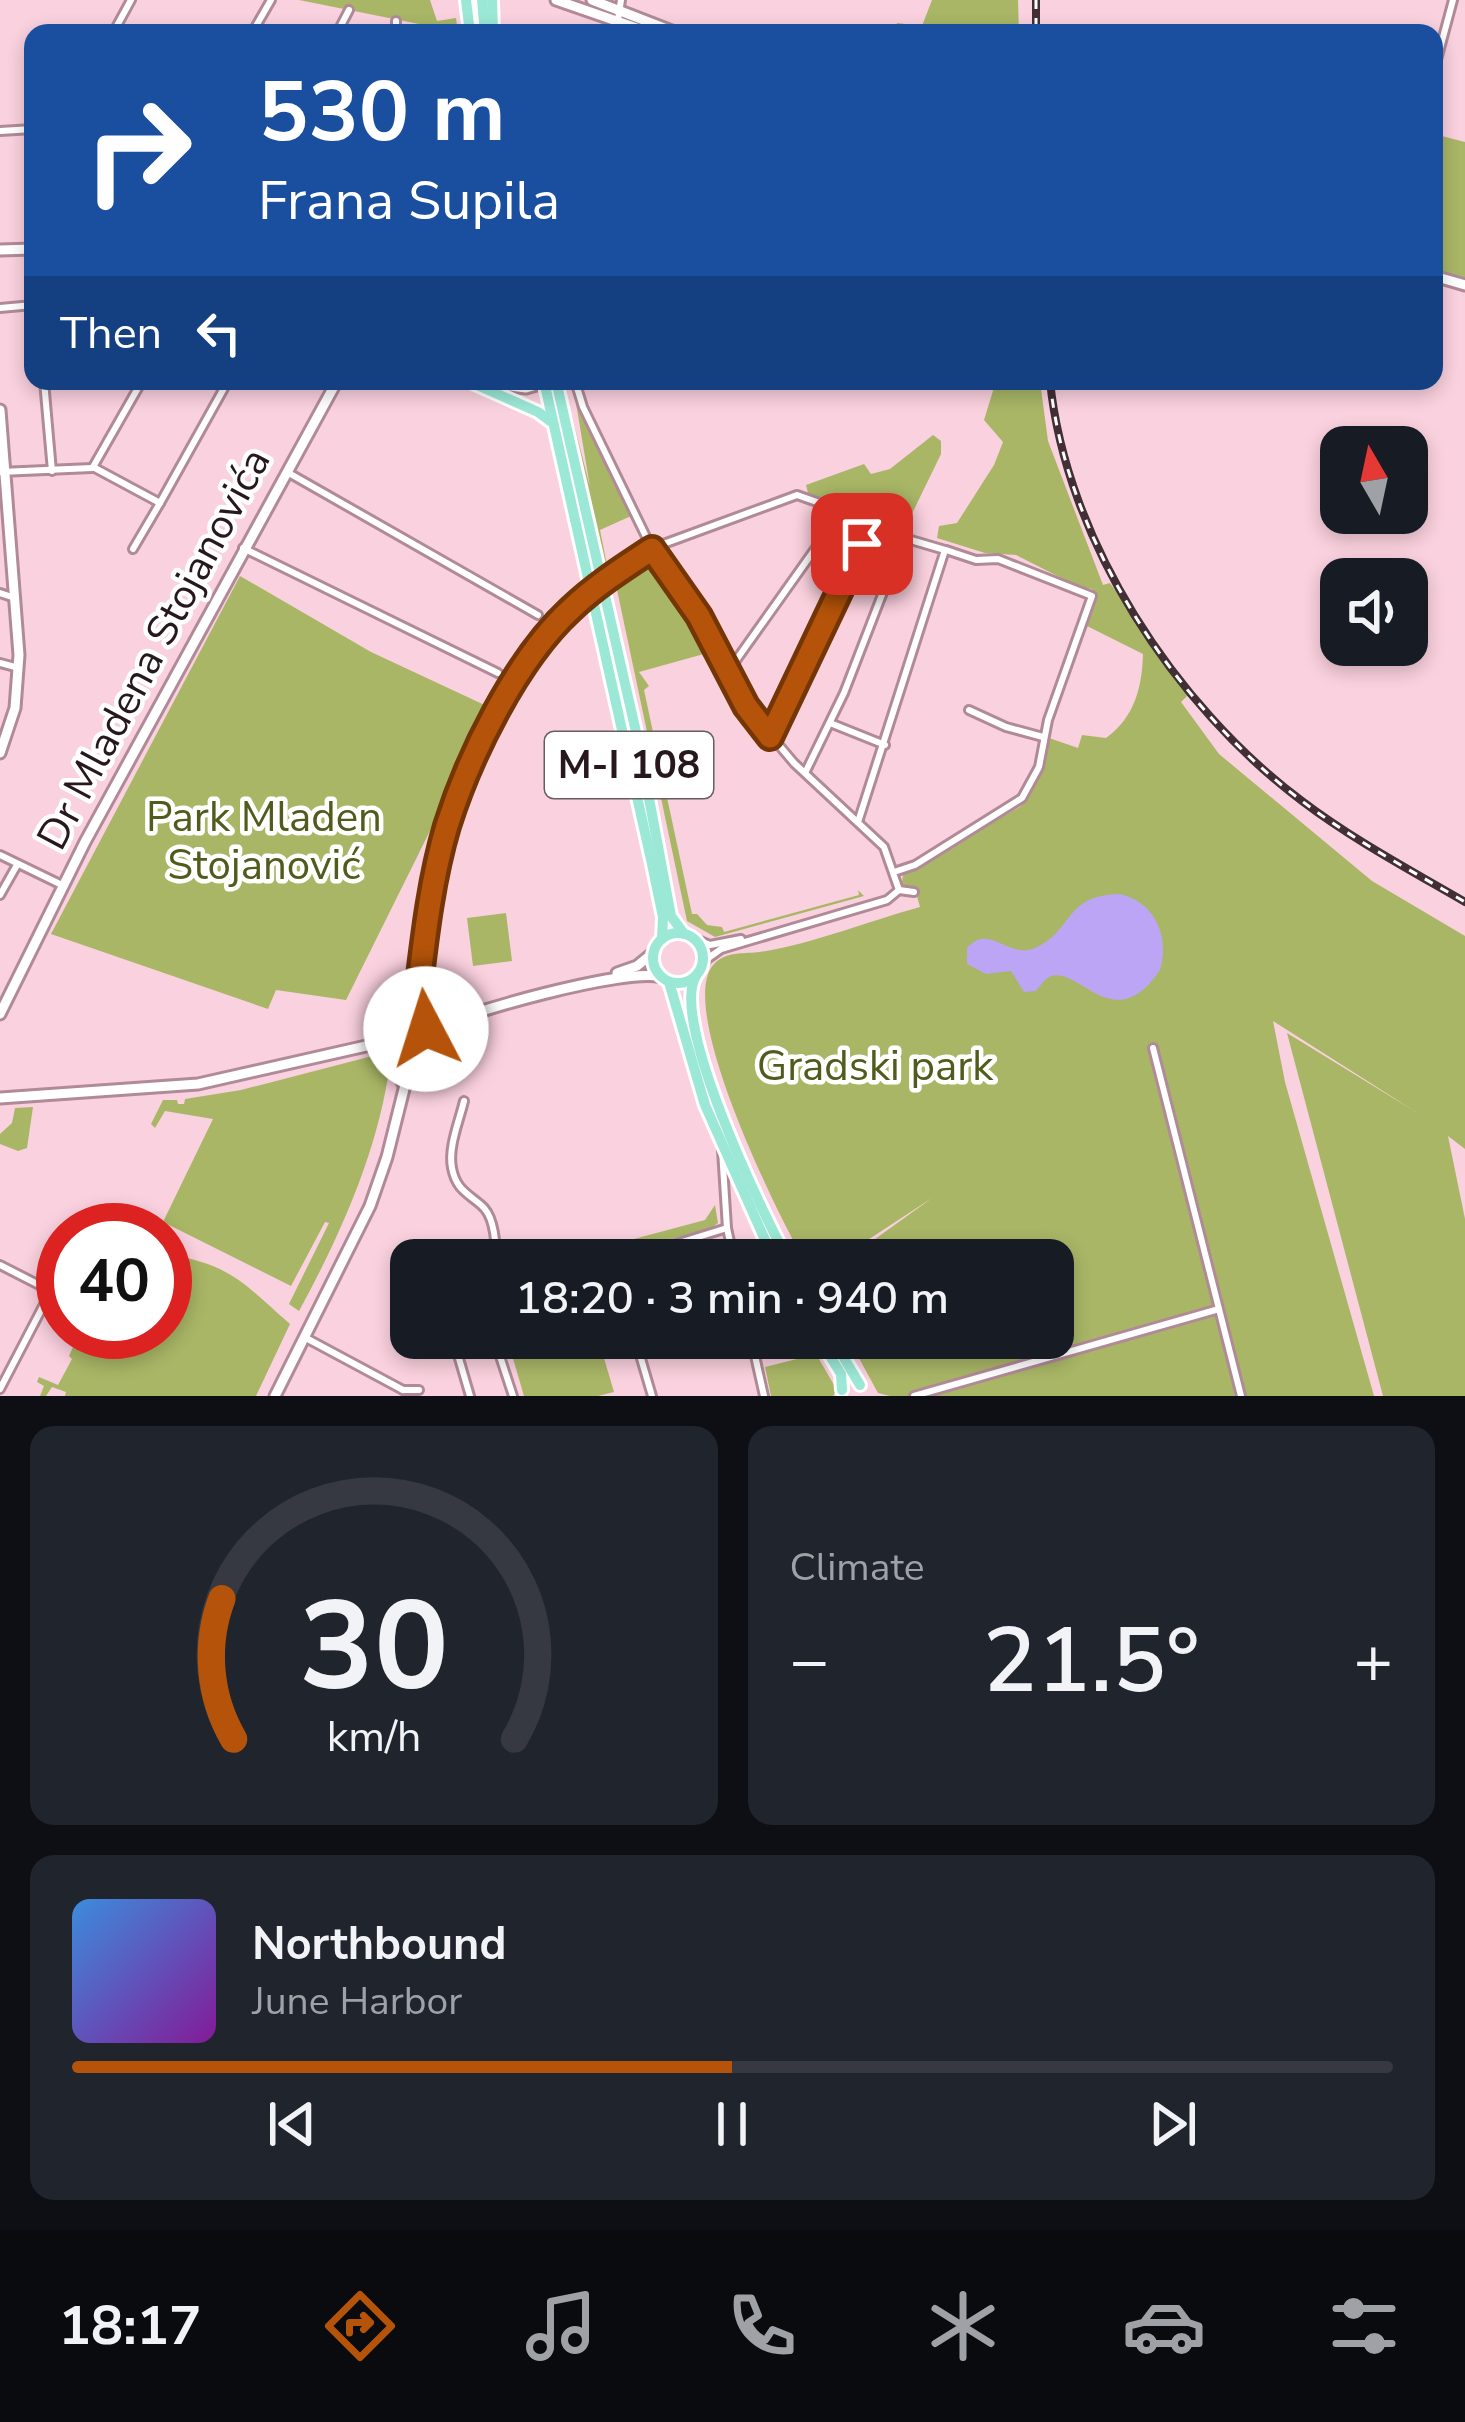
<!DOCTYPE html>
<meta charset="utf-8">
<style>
body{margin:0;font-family:"Nunito Sans",sans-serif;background:#20242c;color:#f1f3f6;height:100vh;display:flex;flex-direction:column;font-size:45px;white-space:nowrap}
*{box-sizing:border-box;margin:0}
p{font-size:39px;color:#9ea1a6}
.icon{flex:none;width:66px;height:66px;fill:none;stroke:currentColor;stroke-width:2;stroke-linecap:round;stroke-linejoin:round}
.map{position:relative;height:1396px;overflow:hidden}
.details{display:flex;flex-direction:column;gap:30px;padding:30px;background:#0d0f14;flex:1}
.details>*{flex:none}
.guide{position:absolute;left:24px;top:24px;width:1419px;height:366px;border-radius:24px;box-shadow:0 6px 18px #0003;background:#1a4fa0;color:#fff;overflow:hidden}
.needle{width:78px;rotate:351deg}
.tools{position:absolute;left:1320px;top:426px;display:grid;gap:24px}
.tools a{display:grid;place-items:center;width:108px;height:108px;border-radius:24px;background:#171b24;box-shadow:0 6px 18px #0003;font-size:60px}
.speed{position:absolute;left:36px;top:1203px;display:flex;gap:24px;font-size:60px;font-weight:700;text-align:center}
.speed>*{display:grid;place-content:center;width:156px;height:156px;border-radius:50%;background:#171b24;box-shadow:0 6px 18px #0003;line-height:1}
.speed .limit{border:18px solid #d22;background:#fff;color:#111}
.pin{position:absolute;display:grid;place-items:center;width:102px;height:102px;color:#fff;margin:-51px;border-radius:24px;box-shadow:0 6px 18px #0006}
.me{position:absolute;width:132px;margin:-66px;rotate:355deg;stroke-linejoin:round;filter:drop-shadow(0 0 9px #0008)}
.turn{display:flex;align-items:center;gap:42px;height:252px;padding:0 36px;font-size:54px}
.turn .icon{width:156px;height:156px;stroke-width:2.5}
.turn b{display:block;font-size:84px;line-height:102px}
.then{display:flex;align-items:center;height:114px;padding:0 36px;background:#0003;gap:24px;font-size:45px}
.big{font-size:90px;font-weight:600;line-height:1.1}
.details .widget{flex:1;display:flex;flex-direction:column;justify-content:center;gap:18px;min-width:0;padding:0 42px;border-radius:24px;background:#20242c}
.details .dial{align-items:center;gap:0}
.dial svg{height:312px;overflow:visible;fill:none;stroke:#363941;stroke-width:7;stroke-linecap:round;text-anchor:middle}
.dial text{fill:#f1f3f6;stroke:none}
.song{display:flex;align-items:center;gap:36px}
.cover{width:144px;height:144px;border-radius:18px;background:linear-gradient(135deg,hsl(210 70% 55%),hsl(290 70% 35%))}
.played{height:12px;border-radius:6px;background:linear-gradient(90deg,#b45309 50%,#363941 50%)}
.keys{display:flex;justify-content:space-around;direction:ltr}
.heat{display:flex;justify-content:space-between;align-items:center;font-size:66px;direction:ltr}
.details .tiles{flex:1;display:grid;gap:30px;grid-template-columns:1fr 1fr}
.widget:last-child{grid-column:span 2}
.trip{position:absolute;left:390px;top:1239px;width:684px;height:120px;border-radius:24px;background:#171b24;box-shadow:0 6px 18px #0003;font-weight:600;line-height:120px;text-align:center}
.dock{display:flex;height:192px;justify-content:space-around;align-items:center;background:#090b0e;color:#9ea1a6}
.dock .icon{width:84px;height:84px}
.dock .current{color:#b45309}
.dock b{font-size:54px;color:#f1f3f6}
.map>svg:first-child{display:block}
</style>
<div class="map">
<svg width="1465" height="1396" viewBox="0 0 1465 1396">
<rect width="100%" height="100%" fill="#fad1de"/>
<g fill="#a9b666">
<path d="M299 0H430L437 21 456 18 457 26 444 29Z"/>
<path d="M932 0H1018L1019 33H895L897 23 922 26Z"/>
<path d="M1434 134 1465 142V279L1434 269Z"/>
<path d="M996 381H1040L1048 441 1103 585 1110 583 1188 695 1181 702 1219 754 1372 881 1465 936V1149L1448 1136 1465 1219V1396H1383L1287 1033 1416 1112 1273 1021 1285 1082 1374 1396H890L878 1393 848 1338H1053V1260H846L932 1198 837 1260H804C778 1215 671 1000 716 962 729 951 745 954 760 952 812 944 869 921 920 907L915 889 902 884 903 874 1021 806 1034 785 1030 781 1039 769 1046 737 1078 748 1082 735 1106 738C1135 717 1142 687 1143 654L1085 625 1097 598 1092 589 1079 587 1016 555 985 553 937 538 939 526 957 523 994 465 1003 442 984 420Z"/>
<path d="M567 397 590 487 575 397 631 516 600 530 607 565 600 555Z"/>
<path d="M933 435 941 441V454L906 526 808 493 806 485 864 464 871 474 890 469Z"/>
<path d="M644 562C667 567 700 630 711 652L639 672 649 686 644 690 692 914H697L707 925 722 927 724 932 859 895 858 890 864 896 715 937 687 921 616 585Z"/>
<path d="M240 576 371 652 491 708 346 1000 276 990 268 1009 51 934Z"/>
<path d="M506 913 512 961 473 966 467 918Z"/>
<path d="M380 1054 390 1063C379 1149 340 1236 299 1311L289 1304 329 1223 325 1222 291 1286 163 1222 213 1119 165 1111 155 1128 151 1124 163 1100H177L178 1104H184L185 1099 241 1090Z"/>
<path d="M33 1107 27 1148 18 1151 0 1144V1134L12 1123 15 1108Z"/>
<path d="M715 1205 718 1223 711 1228 623 1252 619 1243 705 1220Z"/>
<path d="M165 1254C231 1264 243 1283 290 1324L256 1396H65L66 1392 52 1387 46 1396H40L44 1386 37 1382 39 1377 58 1385 72 1359 69 1356 77 1338 65 1332H75L96 1342 102 1332H165Z"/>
<path d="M507 1338H598L614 1392 598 1396H524Z"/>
<path d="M809 1342 837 1390 833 1396H771L765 1367 805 1357 802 1344Z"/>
</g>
<path fill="#bca5f4" d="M1120 894C1155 902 1170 937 1160 970 1113 1040 1078 963 1049 977 1044 980 1040 986 1036 991L1024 992 1011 971 986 974 967 964V948C990 922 1008 960 1035 948 1074 931 1063 895 1120 894Z"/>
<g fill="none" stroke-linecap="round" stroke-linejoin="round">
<defs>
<g id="street">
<path d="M396 21V33"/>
<path d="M113 33 131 0"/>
<path d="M252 33 271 0"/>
<path d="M337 33 349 10"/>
<path d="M616 33 621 0"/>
<path d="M1434 71 1453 0"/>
<path d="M0 131 33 129"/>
<path d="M0 308 33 305"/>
<path d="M44 381 52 471"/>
<path d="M575 381 583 407 652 549 699 616 746 706 794 763 884 847 899 890 914 892"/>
<path d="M93 467 160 503 228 381"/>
<path d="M93 467 142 381"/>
<path d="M0 472 92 468"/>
<path d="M287 472 538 615"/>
<path d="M243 548 498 673"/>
<path d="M133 549 160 503"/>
<path d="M601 584 658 546 797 495 882 525 904 538"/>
<path d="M0 593 15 598"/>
<path d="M0 663 19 668"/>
<path d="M727 673 842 511"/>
<path d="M969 710 1006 727 1043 737"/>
<path d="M830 723 885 745"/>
<path d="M770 737 862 544"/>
<path d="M805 773 844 693 904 538 945 550 858 822"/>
<path d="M0 855 64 886"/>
<path d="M894 872 915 865 1022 798 1039 767 1048 720 1092 596 998 559 976 560 946 550"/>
<path d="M0 895 17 865"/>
<path d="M693 938 710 945 741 939"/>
<path d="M700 971 707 959 721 949 887 900 899 890"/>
<path d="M410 1016C419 961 422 906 438 852 462 768 521 647 591 592"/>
<path d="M415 1017 425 934 443 841"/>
<path d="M464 1101C459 1122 448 1147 452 1168 456 1189 467 1193 481 1205 495 1216 496 1244 496 1260"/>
<path d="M722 1150 727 1228 734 1260"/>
<path d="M624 1260 727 1228"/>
<path d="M0 1265 51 1291 0 1389"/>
<path d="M1219 1309 1241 1396"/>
<path d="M306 1338 403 1390"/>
<path d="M453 1338 470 1396"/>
<path d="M494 1338 513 1396"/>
<path d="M635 1338 652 1396"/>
<path d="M751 1338 764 1396"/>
<path d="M403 1390H419"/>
<path d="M914 1396 1219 1309 1153 1048"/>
</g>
<g id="secondary">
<path d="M556 0 651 33"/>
<path d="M592 0 677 33"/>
<path d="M0 250 33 249"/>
<path d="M1434 276 1465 285"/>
<path d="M479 382 526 388 550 381"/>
<path d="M0 410 19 655 15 708 0 753"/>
<path d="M617 973 637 966 653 953"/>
<path d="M0 1014 85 842 337 381"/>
<path d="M382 1038C398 1031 403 1007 422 1023L438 1022"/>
<path d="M399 1041 404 1054 402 1082"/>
<path d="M0 1098 198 1084 397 1039 417 1045"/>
<path d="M275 1396 370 1206 387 1157 414 1049 426 1032C461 1013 627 967 661 977"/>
</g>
<g id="primary">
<path d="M466 0 470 33"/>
<path d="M482 0 485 33"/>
<path d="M492 0 493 33"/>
<path d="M468 381 538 412 550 421"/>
<path d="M544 381 652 864 663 917 662 939"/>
<path d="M556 381 639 745 671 916 684 934"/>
<circle cx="678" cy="958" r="25"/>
<path d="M696 976C669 1020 763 1214 788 1260"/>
<path d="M669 982 705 1105 774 1260"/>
<path d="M819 1338 841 1374 842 1390"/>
<path d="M832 1338 860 1385"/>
</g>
</defs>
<use href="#street" stroke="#b18a97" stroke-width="12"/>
<use href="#secondary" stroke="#b18a97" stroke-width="15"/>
<use href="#primary" stroke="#fff" stroke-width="16"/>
<use href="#street" stroke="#fff" stroke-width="6"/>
<use href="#secondary" stroke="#fff" stroke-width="9"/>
<use href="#primary" stroke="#9ce8d7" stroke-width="10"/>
<defs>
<g id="rail">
<path d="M1036 0V33"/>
<path d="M1050 381C1066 540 1175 706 1302 801 1352 839 1410 870 1465 902"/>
</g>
</defs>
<use href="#rail" stroke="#412f35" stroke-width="8"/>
<use href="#rail" stroke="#fff" stroke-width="3" stroke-dasharray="9" stroke-linecap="butt"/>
</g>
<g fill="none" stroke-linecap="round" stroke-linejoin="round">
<defs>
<path id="route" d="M426 1029 415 1017C423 953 429 886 447 826 469 756 516 660 570 610 595 586 623 568 652 549L699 616 746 706 770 737 862 544"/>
</defs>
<use href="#route" stroke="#753606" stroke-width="30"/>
<use href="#route" stroke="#b45309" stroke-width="21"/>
</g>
<g text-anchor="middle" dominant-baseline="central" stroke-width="9" stroke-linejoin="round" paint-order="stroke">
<rect fill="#fff" stroke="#685d61" stroke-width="3" x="545" y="732" width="168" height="66" rx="9"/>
<g font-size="39" font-weight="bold" fill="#27181d">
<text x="629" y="765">M-I 108</text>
</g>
<g font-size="42" fill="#27181d" stroke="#fff">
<text transform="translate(154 649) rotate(-62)">Dr Mladena Stojanovića</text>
</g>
<g font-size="42" fill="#525b1d" stroke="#fff">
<text x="264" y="817">Park Mladen<tspan x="264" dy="48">Stojanović</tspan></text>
<text x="875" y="1066">Gradski park</text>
</g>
</g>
</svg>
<div class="tools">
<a><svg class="needle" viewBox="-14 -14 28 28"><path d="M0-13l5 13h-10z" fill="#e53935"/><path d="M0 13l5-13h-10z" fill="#9ea1a6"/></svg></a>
<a><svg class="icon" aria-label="sound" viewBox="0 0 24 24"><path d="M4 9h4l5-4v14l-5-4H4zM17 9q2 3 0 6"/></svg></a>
</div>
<div class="speed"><div class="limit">40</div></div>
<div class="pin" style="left:862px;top:544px;background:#d93025"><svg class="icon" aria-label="arrive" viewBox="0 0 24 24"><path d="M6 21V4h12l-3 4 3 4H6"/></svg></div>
<svg class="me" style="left:426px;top:1029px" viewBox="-20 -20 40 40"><circle r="19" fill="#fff"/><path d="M0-13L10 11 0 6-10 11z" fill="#b45309"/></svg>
<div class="trip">18:20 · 3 min · 940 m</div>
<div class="guide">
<div class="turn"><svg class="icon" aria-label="right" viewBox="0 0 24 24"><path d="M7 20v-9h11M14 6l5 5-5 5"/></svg><div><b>530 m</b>Frana Supila</div></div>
<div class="then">Then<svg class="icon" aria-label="left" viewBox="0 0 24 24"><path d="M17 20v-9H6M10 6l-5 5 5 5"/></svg></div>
</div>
</div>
<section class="details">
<div class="tiles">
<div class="widget dial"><svg viewBox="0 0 100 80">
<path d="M14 69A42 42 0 1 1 86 69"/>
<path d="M14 69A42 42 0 0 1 11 33" stroke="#b45309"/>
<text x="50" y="56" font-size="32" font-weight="700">30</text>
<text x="50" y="72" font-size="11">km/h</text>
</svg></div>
<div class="widget"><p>Climate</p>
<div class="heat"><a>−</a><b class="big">21.5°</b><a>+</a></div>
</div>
<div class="widget">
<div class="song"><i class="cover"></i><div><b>Northbound</b><p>June Harbor</p></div></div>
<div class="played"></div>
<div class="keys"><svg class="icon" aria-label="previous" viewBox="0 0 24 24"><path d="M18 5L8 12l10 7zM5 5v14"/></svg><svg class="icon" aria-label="pause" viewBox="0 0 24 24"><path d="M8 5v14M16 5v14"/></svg><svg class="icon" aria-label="next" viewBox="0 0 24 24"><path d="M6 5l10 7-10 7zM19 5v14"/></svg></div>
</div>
</div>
</section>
<nav class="dock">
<b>18:17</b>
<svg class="icon current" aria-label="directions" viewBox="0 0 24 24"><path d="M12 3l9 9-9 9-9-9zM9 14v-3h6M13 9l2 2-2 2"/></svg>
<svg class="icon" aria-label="music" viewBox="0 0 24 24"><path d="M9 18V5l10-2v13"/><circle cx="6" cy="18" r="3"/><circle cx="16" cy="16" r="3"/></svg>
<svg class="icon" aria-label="phone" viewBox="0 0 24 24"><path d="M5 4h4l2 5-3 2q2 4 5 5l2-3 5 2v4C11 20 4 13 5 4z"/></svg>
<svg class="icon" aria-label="climate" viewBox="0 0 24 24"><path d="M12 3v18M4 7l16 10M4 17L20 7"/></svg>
<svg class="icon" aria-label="car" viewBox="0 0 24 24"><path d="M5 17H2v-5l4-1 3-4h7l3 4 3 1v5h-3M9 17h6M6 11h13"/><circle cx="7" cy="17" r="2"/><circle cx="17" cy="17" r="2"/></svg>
<svg class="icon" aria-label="filters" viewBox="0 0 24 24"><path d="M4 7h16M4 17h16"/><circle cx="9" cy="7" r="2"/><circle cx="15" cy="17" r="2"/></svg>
</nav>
